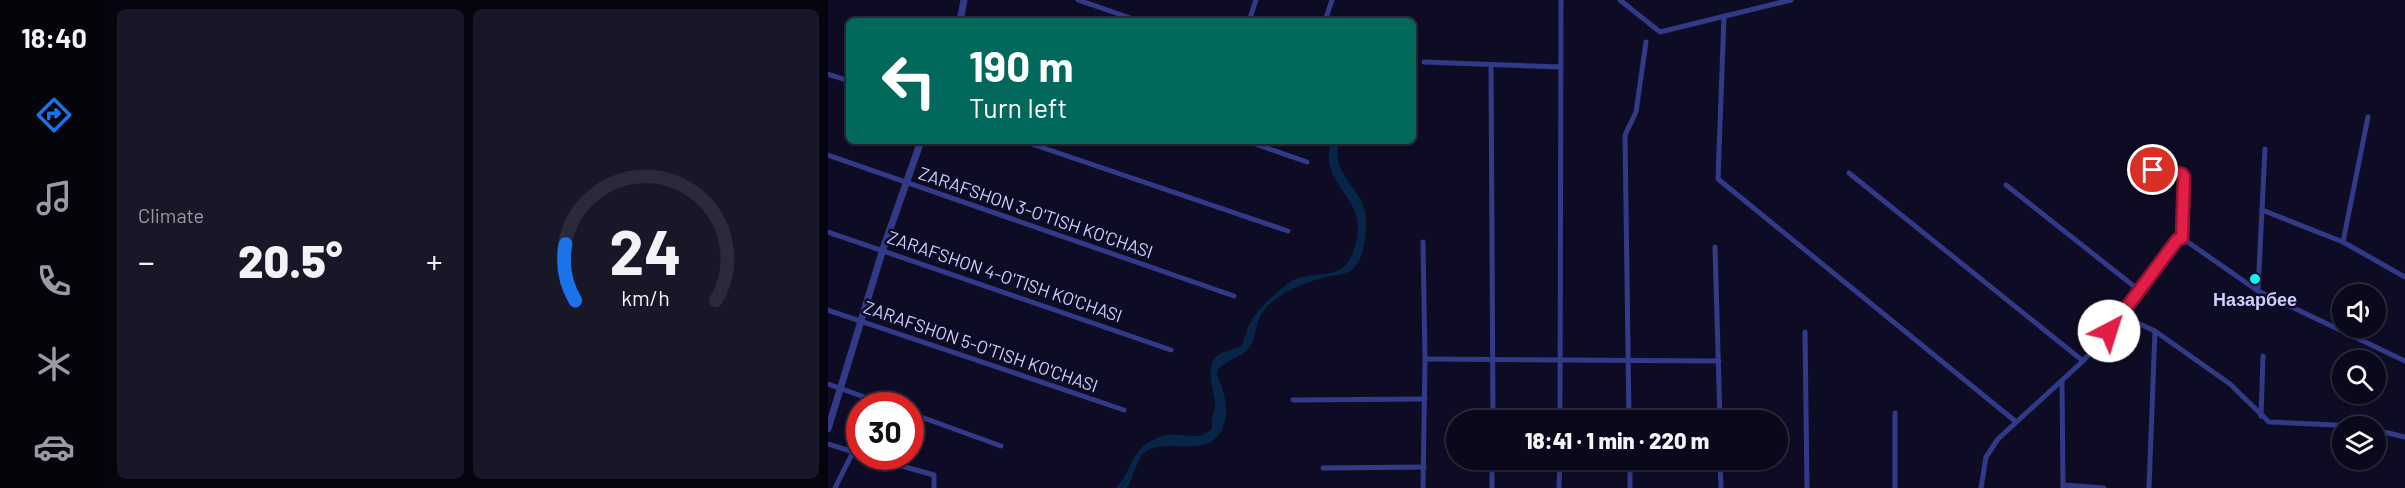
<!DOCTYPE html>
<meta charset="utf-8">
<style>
body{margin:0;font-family:Barlow,sans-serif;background:#181728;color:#f1f3f6;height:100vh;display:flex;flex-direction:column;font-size:22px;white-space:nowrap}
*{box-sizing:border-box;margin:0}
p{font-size:20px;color:#999aa3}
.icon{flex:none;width:33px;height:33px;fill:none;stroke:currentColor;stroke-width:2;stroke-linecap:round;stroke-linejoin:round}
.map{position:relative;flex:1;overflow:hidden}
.details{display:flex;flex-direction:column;gap:9px;padding:9px;background:#06050f;width:720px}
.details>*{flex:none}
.hud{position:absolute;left:18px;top:18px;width:570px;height:126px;border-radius:9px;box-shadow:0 2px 4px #0004,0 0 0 2px #2a2a3a;background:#00695c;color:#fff;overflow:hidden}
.buttons{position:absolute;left:1504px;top:284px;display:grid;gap:12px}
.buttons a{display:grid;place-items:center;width:54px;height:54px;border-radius:50%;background:#0a091b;box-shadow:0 2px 4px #0004,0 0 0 2px #2a2a3a;font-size:30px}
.speed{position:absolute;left:18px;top:392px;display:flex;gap:12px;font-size:30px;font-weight:700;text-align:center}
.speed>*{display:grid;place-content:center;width:78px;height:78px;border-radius:50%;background:#0a091b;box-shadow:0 2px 4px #0004,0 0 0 2px #2a2a3a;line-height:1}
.speed .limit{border:9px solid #d22;background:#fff;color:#111}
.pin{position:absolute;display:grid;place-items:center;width:51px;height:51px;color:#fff;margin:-26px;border:3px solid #fff;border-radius:50%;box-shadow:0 2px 6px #0007}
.me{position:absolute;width:66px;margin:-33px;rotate:40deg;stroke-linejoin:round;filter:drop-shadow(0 0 4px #0008)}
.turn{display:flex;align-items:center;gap:21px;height:126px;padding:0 24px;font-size:27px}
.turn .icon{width:78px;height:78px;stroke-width:2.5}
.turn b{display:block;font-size:42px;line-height:51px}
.big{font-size:45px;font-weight:800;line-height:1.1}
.details .card{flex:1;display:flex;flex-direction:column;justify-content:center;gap:9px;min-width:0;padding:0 21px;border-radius:9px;background:#181728}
.details .dial{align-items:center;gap:0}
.dial svg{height:156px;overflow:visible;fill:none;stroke:#2a2a3a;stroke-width:7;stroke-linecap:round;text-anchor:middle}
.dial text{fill:#f1f3f6;stroke:none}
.heat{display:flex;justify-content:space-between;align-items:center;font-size:33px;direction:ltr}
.details .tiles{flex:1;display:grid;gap:9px;grid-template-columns:repeat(2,1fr)}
.trip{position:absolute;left:618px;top:410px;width:342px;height:60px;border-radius:30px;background:#0a091b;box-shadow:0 2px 4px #0004,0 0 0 2px #2a2a3a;font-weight:800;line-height:60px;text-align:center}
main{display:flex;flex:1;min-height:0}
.menu{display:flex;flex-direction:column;width:108px;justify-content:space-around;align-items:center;background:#04040b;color:#999aa3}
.menu .icon{width:42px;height:42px}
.menu .current{color:#1a73e8}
.menu b{font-size:27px;color:#f1f3f6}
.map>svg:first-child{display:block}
</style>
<main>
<nav class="menu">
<b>18:40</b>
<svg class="icon current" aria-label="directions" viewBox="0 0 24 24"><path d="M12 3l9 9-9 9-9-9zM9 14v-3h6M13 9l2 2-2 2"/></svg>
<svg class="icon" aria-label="music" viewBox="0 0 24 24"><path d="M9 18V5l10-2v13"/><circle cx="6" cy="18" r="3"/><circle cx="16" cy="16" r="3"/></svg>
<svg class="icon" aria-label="phone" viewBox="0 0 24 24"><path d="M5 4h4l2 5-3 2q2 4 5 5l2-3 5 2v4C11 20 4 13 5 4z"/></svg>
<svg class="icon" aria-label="climate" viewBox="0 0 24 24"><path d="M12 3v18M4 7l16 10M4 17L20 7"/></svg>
<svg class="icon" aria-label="car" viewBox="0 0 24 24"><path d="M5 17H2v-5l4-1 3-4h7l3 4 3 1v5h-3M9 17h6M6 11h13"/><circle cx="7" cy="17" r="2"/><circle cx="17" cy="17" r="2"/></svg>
</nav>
<section class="details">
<div class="tiles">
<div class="card"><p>Climate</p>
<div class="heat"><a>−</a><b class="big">20.5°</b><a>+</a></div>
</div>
<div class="card dial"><svg viewBox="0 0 100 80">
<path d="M14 69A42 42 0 1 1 86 69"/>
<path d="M14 69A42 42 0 0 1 9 40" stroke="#1a73e8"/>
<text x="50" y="56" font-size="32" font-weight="700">24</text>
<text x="50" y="72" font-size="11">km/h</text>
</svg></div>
</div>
</section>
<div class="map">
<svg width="1577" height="488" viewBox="0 0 1577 488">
<rect width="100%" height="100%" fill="#0d0c24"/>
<path fill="#072647" d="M503 141H512C500 174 536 188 538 218 539 234 536 265 520 272 514 275 508 275 502 276 481 281 462 288 444 302 423 319 432 335 420 349 411 359 398 360 390 369L389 375C397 393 402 412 394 429 380 460 342 437 318 451 310 456 305 478 299 488H288C307 468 300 448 334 436 351 430 371 444 384 428 383 420 386 412 387 405 387 391 377 370 387 358 393 351 404 350 413 346 417 337 419 328 424 320 432 306 447 294 459 284 487 264 516 290 528 243 540 194 490 188 503 141Z"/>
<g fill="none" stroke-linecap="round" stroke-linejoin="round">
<g stroke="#323987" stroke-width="5">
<path d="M250 0 311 21"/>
<path d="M792 0 832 32 963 0"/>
<path d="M896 16 890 179 1187 421"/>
<path d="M421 21 428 0"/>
<path d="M497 21 504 0"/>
<path d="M596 62 733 67"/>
<path d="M663 65 665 420"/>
<path d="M0 74 21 81"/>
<path d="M195 141 460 231"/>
<path d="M419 141 479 162"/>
<path d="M0 155 406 296"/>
<path d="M1325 170 1354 174 1356 177 1354 238"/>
<path d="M1021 173 1255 361"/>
<path d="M1178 185 1312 291"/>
<path d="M1434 210 1515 242 1577 277"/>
<path d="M0 232 343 350"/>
<path d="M595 242 597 359 595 488"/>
<path d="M1515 242 1540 117"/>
<path d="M887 247 892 420"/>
<path d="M1430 291 1437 149"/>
<path d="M0 310 296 410"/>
<path d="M1294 316 1327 331 1402 384 1441 422 1529 426"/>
<path d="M977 332 979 488"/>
<path d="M597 359 891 361"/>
<path d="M1234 381 1235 488"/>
<path d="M0 384 59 405"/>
<path d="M465 400 597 399"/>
<path d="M82 413 173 446"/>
<path d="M1433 416 1435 356"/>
<path d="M732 420 733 0"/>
<path d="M801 420 797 135 808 112 818 42"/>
<path d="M1548 430 1577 437"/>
<path d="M0 444 32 454"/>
<path d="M38 456 106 475V488"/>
<path d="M802 459V488"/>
<path d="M892 459 893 488"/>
<path d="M495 468 596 467"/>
<path d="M1235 485 1276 488"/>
<path d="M7 488 25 452"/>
<path d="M664 488V459"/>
<path d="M731 488 732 459"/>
<path d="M1067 488V413"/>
<path d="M1153 488 1158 457 1170 439 1255 361 1294 316 1349 240 1354 238 1430 291 1577 361"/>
<path d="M1321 488 1327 331"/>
</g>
<g stroke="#323987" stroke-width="7">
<path d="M132 21 136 0"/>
<path d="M0 429 55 249 93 141"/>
</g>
</g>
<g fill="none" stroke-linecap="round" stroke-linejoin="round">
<defs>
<path id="route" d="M1281 331 1349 240 1354 238 1356 177 1354 174 1325 170"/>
</defs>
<use href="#route" stroke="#92132f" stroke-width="15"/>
<use href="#route" stroke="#e11d48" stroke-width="10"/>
</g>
<circle fill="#00f9f7" stroke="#0d0c24" stroke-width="2" cx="1427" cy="279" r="6"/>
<g text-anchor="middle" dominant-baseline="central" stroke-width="5" stroke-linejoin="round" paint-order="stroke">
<g font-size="18" fill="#cfceff" stroke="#0d0c24">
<text transform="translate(208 212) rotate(19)">ZARAFSHON 3-O'TISH KO'CHASI</text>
<text transform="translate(177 276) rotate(19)">ZARAFSHON 4-O'TISH KO'CHASI</text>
<text transform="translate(153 346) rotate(19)">ZARAFSHON 5-O'TISH KO'CHASI</text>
</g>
<g font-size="18" font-weight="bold" fill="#cfceff" stroke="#0d0c24">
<text x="1427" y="299">Назарбее</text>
</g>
</g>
</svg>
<div class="buttons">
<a><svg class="icon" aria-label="sound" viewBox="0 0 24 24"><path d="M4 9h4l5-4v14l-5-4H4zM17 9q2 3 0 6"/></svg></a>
<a><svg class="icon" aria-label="search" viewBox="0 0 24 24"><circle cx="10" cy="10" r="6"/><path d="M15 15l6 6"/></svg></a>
<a><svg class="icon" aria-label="layers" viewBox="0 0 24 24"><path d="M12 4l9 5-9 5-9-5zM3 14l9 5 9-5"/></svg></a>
</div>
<div class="speed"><div class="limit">30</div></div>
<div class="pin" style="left:1325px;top:170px;background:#d93025"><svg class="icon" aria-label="arrive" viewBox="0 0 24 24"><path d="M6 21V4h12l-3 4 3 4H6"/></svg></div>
<svg class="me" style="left:1281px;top:331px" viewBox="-20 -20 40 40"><circle r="19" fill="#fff"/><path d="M0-13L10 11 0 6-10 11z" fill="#e11d48"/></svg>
<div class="trip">18:41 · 1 min · 220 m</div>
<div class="hud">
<div class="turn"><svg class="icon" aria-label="left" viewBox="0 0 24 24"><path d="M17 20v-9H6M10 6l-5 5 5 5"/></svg><div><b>190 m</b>Turn left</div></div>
</div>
</div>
</main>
